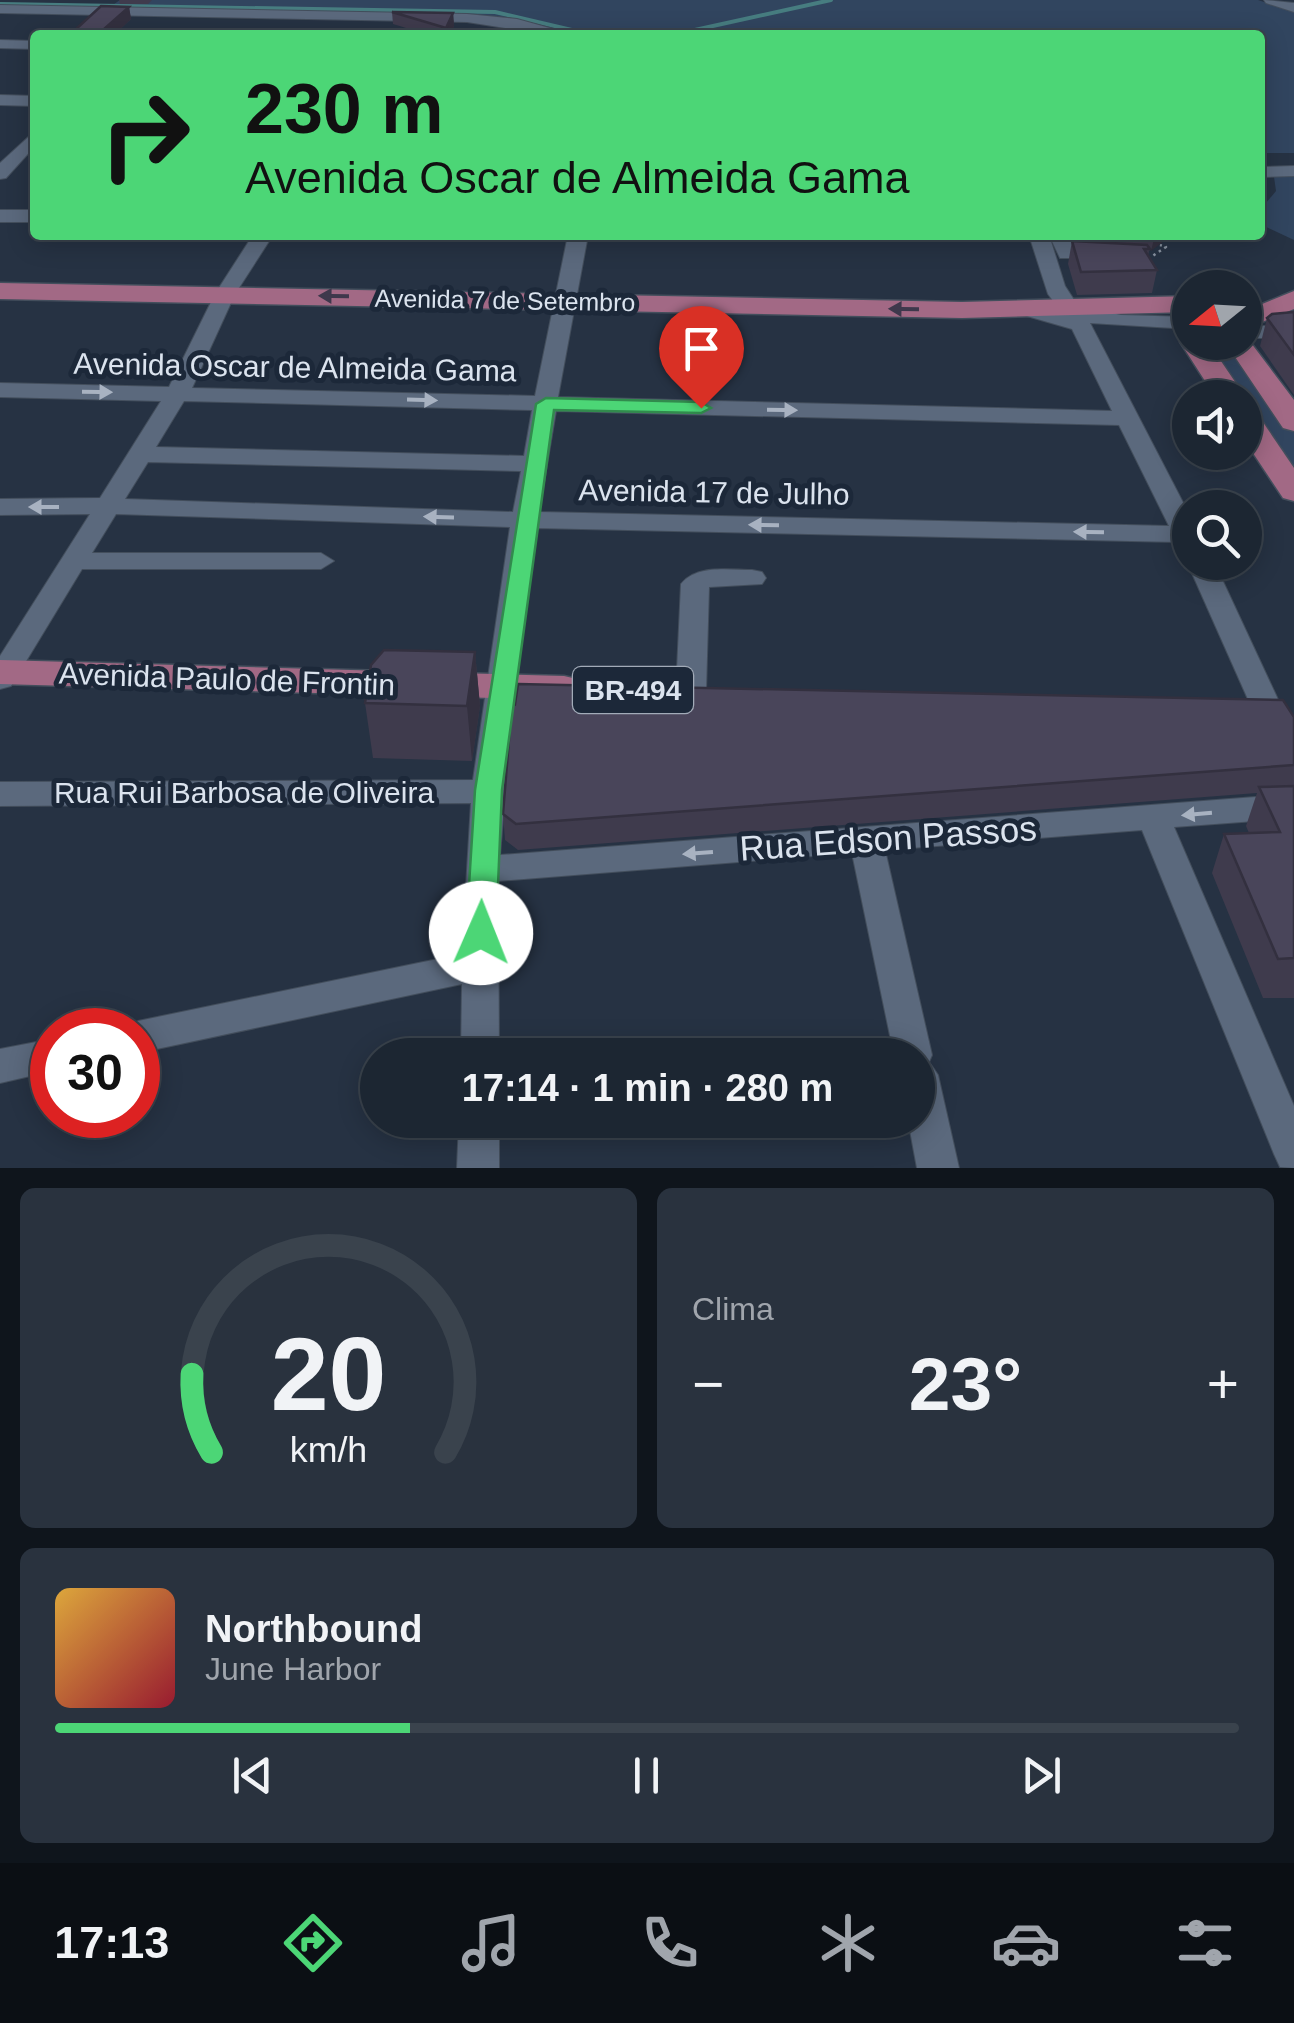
<!DOCTYPE html>
<html lang="pt">
<meta charset="utf-8">
<style>
body{margin:0;font-family:Arial,sans-serif;background:#29323e;color:#f1f3f6;height:100vh;display:flex;flex-direction:column;font-size:38px;white-space:nowrap}
*{box-sizing:border-box;margin:0}
p{font-size:32px;color:#a0a5ac}
.icon{flex:none;width:55px;height:55px;fill:none;stroke:currentColor;stroke-width:2;stroke-linecap:round;stroke-linejoin:round}
.map{position:relative;height:1168px;overflow:hidden}
.drawer{display:flex;flex-direction:column;gap:20px;padding:20px;background:#0f151c;flex:1}
.drawer>*{flex:none}
.banner{position:absolute;left:30px;top:30px;width:1235px;height:210px;border-radius:10px;box-shadow:0 5px 25px #0003,0 0 0 2px #3a434d;background:#4cd676;color:#111;overflow:hidden}
.needle{width:65px;rotate:252deg}
.tools{position:absolute;left:1172px;top:270px;display:grid;gap:20px}
.tools a{display:grid;place-items:center;width:90px;height:90px;border-radius:50%;background:#1c2632;box-shadow:0 5px 25px #0003,0 0 0 2px #3a434d;font-size:50px}
.speed{position:absolute;left:30px;top:1008px;display:flex;gap:20px;font-size:50px;font-weight:700;text-align:center}
.speed>*{display:grid;place-content:center;width:130px;height:130px;border-radius:50%;background:#1c2632;box-shadow:0 5px 25px #0003,0 0 0 2px #3a434d;line-height:1}
.speed .limit{border:15px solid #d22;background:#fff;color:#111}
.pin{position:absolute;display:grid;place-items:center;width:85px;height:85px;color:#fff;margin:-102px -42px;border-radius:50% 50% 50% 0;rotate:-45deg;box-shadow:0 0 10px #0007}
.pin .icon{rotate:45deg}
.me{position:absolute;width:110px;margin:-55px;rotate:1deg;stroke-linejoin:round;filter:drop-shadow(0 0 8px #0008)}
.turn{display:flex;align-items:center;gap:35px;height:210px;padding:0 50px;font-size:45px}
.turn .icon{width:130px;height:130px;stroke-width:2.5}
.turn b{display:block;font-size:70px;line-height:85px}
.big{font-size:75px;font-weight:800;line-height:1.1}
.drawer .card{flex:1;display:flex;flex-direction:column;justify-content:center;gap:15px;min-width:0;padding:0 35px;border-radius:15px;background:#29323e}
.drawer .dial{align-items:center;gap:0}
.dial svg{height:260px;overflow:visible;fill:none;stroke:#3a434d;stroke-width:7;stroke-linecap:round;text-anchor:middle}
.dial text{fill:#f1f3f6;stroke:none}
.song{display:flex;align-items:center;gap:30px}
.cover{width:120px;height:120px;border-radius:15px;background:linear-gradient(135deg,hsl(40 70% 55%),hsl(350 70% 35%))}
.played{height:10px;border-radius:5px;background:linear-gradient(90deg,#4cd676 30%,#3a434d 30%)}
.keys{display:flex;justify-content:space-around;direction:ltr}
.heat{display:flex;justify-content:space-between;align-items:center;font-size:55px;direction:ltr}
.drawer .tiles{flex:1;display:grid;gap:20px;grid-template-columns:1fr 1fr}
.card:last-child{grid-column:span 2}
.trip{position:absolute;left:360px;top:1038px;width:575px;height:100px;border-radius:50px;background:#1c2632;box-shadow:0 5px 25px #0003,0 0 0 2px #3a434d;font-weight:800;line-height:100px;text-align:center}
.tab-bar{display:flex;height:160px;justify-content:space-around;align-items:center;background:#0b0f14;color:#a0a5ac}
.tab-bar .icon{width:70px;height:70px}
.tab-bar .selected{color:#4cd676}
.tab-bar b{font-size:45px;color:#f1f3f6}
.map>svg:first-child{display:block}
</style>
<div class="map">
<svg width="1294" height="1168" viewBox="0 0 1294 1168">
<rect width="100%" height="100%" fill="#263243"/>
<g fill="#31455f">
<path d="M120 0H1258L1294 12V153H1260V35H577L524 22 107 9Z"/>
<path d="M1294 175V240L1260 224V210L1276 191 1274 177Z"/>
<path d="M1198 343H1233L1294 433V487L1245 417V398Z"/>
</g>
<g fill="none" stroke-linecap="round" stroke-linejoin="round">
<g stroke="#477d80" stroke-width="4">
<path d="M0 4 495 12 593 35"/>
<path d="M672 35 831 0"/>
</g>
<defs>
<g id="minor">
<path d="M1264 0 1294 3V12L1266 3Z"/>
<path d="M0 5 467 14 517 19 575 35H550L467 22 0 13Z"/>
<path d="M0 40 35 41V49L0 48Z"/>
<path d="M0 95 35 96V106L0 105Z"/>
<path d="M35 131V146L6 178 0 179V163Z"/>
<path d="M1294 166V176L1260 177V167Z"/>
<rect x="0" y="210" width="35" height="12"/>
<path d="M253 235H273L235 294 192 388 535 396 568 235H588L558 397 1112 411 1072 329 1020 314 1016 310 1027 304 1062 313 1048 294 1029 235H1049L1065 286 1078 306 1121 315 1190 317V329L1090 323 1190 516V550L1177 542 536 528 512 707 500 855 1294 794V818L1174 827 1294 1106V1168L1280 1167 1274 1154 1142 830 885 850 932 1055 929 1062 938 1075 959 1168H917L908 1120H918V1055H894L852 853 498 881 499 1055H461L462 984 138 1053V1030H122L138 1021 462 954 471 803 0 806V782L473 780 510 527 116 514 92 553H321L334 561 321 569H82L11 686 0 689V656L90 514 0 515V499L100 498 161 401 0 397V383L169 387 215 294ZM184 401 532 410 524 456 156 447ZM556 411 1119 425 1169 526 539 512ZM148 462 521 471 513 512 125 499Z"/>
<path d="M1049 235H1069L1077 254 1074 258H1060Z"/>
<rect x="1245" y="326" width="49" height="12"/>
<path d="M1190 557V562H1214L1281 706 1277 713H1255L1251 706 1187 562Z"/>
<path d="M752 570 762 572 766 578 762 584 709 587 706 691 702 698H680L676 691 681 584C697 564 729 570 752 570Z"/>
<path d="M52 1039V1071L0 1083V1049Z"/>
<path d="M459 1120H499V1168H457Z"/>
</g>
<g id="major">
<path d="M0 283 962 302 1190 296V312L962 318 0 299Z"/>
<path d="M1294 291V309L1245 329V311Z"/>
<path d="M1190 335V342H1208L1246 398 1245 399 1216 398 1180 342Z"/>
<path d="M1245 335 1294 400V431L1283 428 1225 342H1245Z"/>
<path d="M1245 409 1256 412 1294 468V501L1283 498 1245 441Z"/>
<path d="M0 660 564 676 577 679 583 688 577 697 564 700 0 684Z"/>
</g>
</defs>
<use href="#minor" stroke="#434e5c" stroke-width="2"/>
<use href="#major" stroke="#434e5c" stroke-width="3"/>
<path stroke="#8892a0" stroke-width="2.5" stroke-dasharray="2.5 4" stroke-linecap="butt" d="M1148 259 1166 247 1160 245"/>
<use href="#minor" fill="#5b697d" fill-rule="evenodd"/>
<use href="#major" fill="#a26985" fill-rule="evenodd"/>
</g>
<g fill="#3f3b4d">
<path d="M119 0H152L148 4H120Z"/>
<path d="M129 7 131 19 114 35H76L75 30Z"/>
<path d="M392 12 453 13 454 26 450 35H429L393 24Z"/>
<path d="M1076 235H1172L1149 251 1148 256 1157 270 1152 293 1077 295 1068 264 1072 241H1075Z"/>
<path d="M1294 312V395L1260 346 1267 318Z"/>
<path d="M475 652 480 706 472 761 373 758 365 703Z"/>
<path d="M515 704 1294 717V998H1263L1212 873 1224 834 1249 833 1246 826 1257 793 518 850 505 840 503 814Z"/>
</g>
<g fill="#33303f">
<path d="M129 7 131 19 114 35H104L103 30Z"/>
<path d="M453 13 454 26 450 35H447L446 28Z"/>
<path d="M1155 235H1172L1151 251Z"/>
<path d="M475 652 480 706 472 761 467 706Z"/>
</g>
<g fill="#49455a" stroke="#33303f" stroke-width="2.5">
<path d="M101 6 129 7 103 30H75Z"/>
<path d="M392 12 453 13 446 28Z"/>
<path d="M1072 241 1147 245 1150 249H1144L1157 270 1081 272Z"/>
<path d="M1294 312V355L1267 318 1272 314Z"/>
<path d="M384 650 475 652 467 706 365 703 371 665Z"/>
<path d="M518 684 1283 700 1294 717V765L516 824 503 814 512 702 515 704Z"/>
<path d="M1294 786V958L1278 959 1224 834 1280 832 1259 787Z"/>
</g>
<defs><path id="oneway-solid" d="M-6-.8H1V-3.2L6.5 0L1 3.2V.8H-6Z" transform="scale(2.5)"/></defs>
<g fill="#3e384c">
<use href="#oneway-solid" transform="translate(334 296) rotate(-179)"/>
<use href="#oneway-solid" transform="translate(904 309) rotate(-179)"/>
</g>
<g fill="#a8b2c1">
<use href="#oneway-solid" transform="translate(97 392) rotate(1)"/>
<use href="#oneway-solid" transform="translate(422 400) rotate(2)"/>
<use href="#oneway-solid" transform="translate(782 410) rotate(1)"/>
<use href="#oneway-solid" transform="translate(44 507) rotate(180)"/>
<use href="#oneway-solid" transform="translate(439 517) rotate(-178)"/>
<use href="#oneway-solid" transform="translate(764 525) rotate(-179)"/>
<use href="#oneway-solid" transform="translate(1089 532) rotate(-179)"/>
<use href="#oneway-solid" transform="translate(1197 814) rotate(175)"/>
<use href="#oneway-solid" transform="translate(698 853) rotate(176)"/>
</g>
<path fill="#4cd676" stroke="#318b4d" stroke-width="2.5" d="M546 398 701 402 711 408 701 413 554 410 502 790 496 933 492 941 481 945 471 941 466 933 475 790 536 404Z"/>
<g text-anchor="middle" dominant-baseline="central" stroke-width="10" stroke-linejoin="round" paint-order="stroke">
<g font-size="25" fill="#dbe3ee" stroke="#1c2839">
<text transform="translate(505 300) rotate(1)">Avenida 7 de Setembro</text>
</g>
<rect fill="#1c2839" stroke="#a2abb8" stroke-width="2.5" x="573" y="667" width="120" height="46" rx="8"/>
<g font-size="28" font-weight="bold" fill="#dbe3ee">
<text x="633" y="690">BR-494</text>
</g>
<g font-size="30" fill="#dbe3ee" stroke="#1c2839">
<text transform="translate(295 367) rotate(1)">Avenida Oscar de Almeida Gama</text>
<text transform="translate(714 492) rotate(1)">Avenida 17 de Julho</text>
<text transform="translate(227 679) rotate(2)">Avenida Paulo de Frontin</text>
<text x="244" y="792">Rua Rui Barbosa de Oliveira</text>
</g>
<g font-size="35" fill="#dbe3ee" stroke="#1c2839">
<text transform="translate(888 838) rotate(-4)">Rua Edson Passos</text>
</g>
</g>
</svg>
<div class="tools">
<a><svg class="needle" viewBox="-14 -14 28 28"><path d="M0-13l5 13h-10z" fill="#e53935"/><path d="M0 13l5-13h-10z" fill="#a0a5ac"/></svg></a>
<a><svg class="icon" aria-label="sound" viewBox="0 0 24 24"><path d="M4 9h4l5-4v14l-5-4H4zM17 9q2 3 0 6"/></svg></a>
<a><svg class="icon" aria-label="search" viewBox="0 0 24 24"><circle cx="10" cy="10" r="6"/><path d="M15 15l6 6"/></svg></a>
</div>
<div class="speed"><div class="limit">30</div></div>
<div class="pin" style="left:701px;top:408px;background:#d93025"><svg class="icon" aria-label="arrive" viewBox="0 0 24 24"><path d="M6 21V4h12l-3 4 3 4H6"/></svg></div>
<svg class="me" style="left:481px;top:933px" viewBox="-20 -20 40 40"><circle r="19" fill="#fff"/><path d="M0-13L10 11 0 6-10 11z" fill="#4cd676"/></svg>
<div class="trip">17:14 · 1 min · 280 m</div>
<div class="banner">
<div class="turn"><svg class="icon" aria-label="right" viewBox="0 0 24 24"><path d="M7 20v-9h11M14 6l5 5-5 5"/></svg><div><b>230 m</b>Avenida Oscar de Almeida Gama</div></div>
</div>
</div>
<section class="drawer">
<div class="tiles">
<div class="card dial"><svg viewBox="0 0 100 80">
<path d="M14 69A42 42 0 1 1 86 69"/>
<path d="M14 69A42 42 0 0 1 8 45" stroke="#4cd676"/>
<text x="50" y="56" font-size="32" font-weight="700">20</text>
<text x="50" y="72" font-size="11">km/h</text>
</svg></div>
<div class="card"><p>Clima</p>
<div class="heat"><a>−</a><b class="big">23°</b><a>+</a></div>
</div>
<div class="card">
<div class="song"><i class="cover"></i><div><b>Northbound</b><p>June Harbor</p></div></div>
<div class="played"></div>
<div class="keys"><svg class="icon" aria-label="previous" viewBox="0 0 24 24"><path d="M18 5L8 12l10 7zM5 5v14"/></svg><svg class="icon" aria-label="pause" viewBox="0 0 24 24"><path d="M8 5v14M16 5v14"/></svg><svg class="icon" aria-label="next" viewBox="0 0 24 24"><path d="M6 5l10 7-10 7zM19 5v14"/></svg></div>
</div>
</div>
</section>
<nav class="tab-bar">
<b>17:13</b>
<svg class="icon selected" aria-label="directions" viewBox="0 0 24 24"><path d="M12 3l9 9-9 9-9-9zM9 14v-3h6M13 9l2 2-2 2"/></svg>
<svg class="icon" aria-label="music" viewBox="0 0 24 24"><path d="M9 18V5l10-2v13"/><circle cx="6" cy="18" r="3"/><circle cx="16" cy="16" r="3"/></svg>
<svg class="icon" aria-label="phone" viewBox="0 0 24 24"><path d="M5 4h4l2 5-3 2q2 4 5 5l2-3 5 2v4C11 20 4 13 5 4z"/></svg>
<svg class="icon" aria-label="climate" viewBox="0 0 24 24"><path d="M12 3v18M4 7l16 10M4 17L20 7"/></svg>
<svg class="icon" aria-label="car" viewBox="0 0 24 24"><path d="M5 17H2v-5l4-1 3-4h7l3 4 3 1v5h-3M9 17h6M6 11h13"/><circle cx="7" cy="17" r="2"/><circle cx="17" cy="17" r="2"/></svg>
<svg class="icon" aria-label="filters" viewBox="0 0 24 24"><path d="M4 7h16M4 17h16"/><circle cx="9" cy="7" r="2"/><circle cx="15" cy="17" r="2"/></svg>
</nav>
